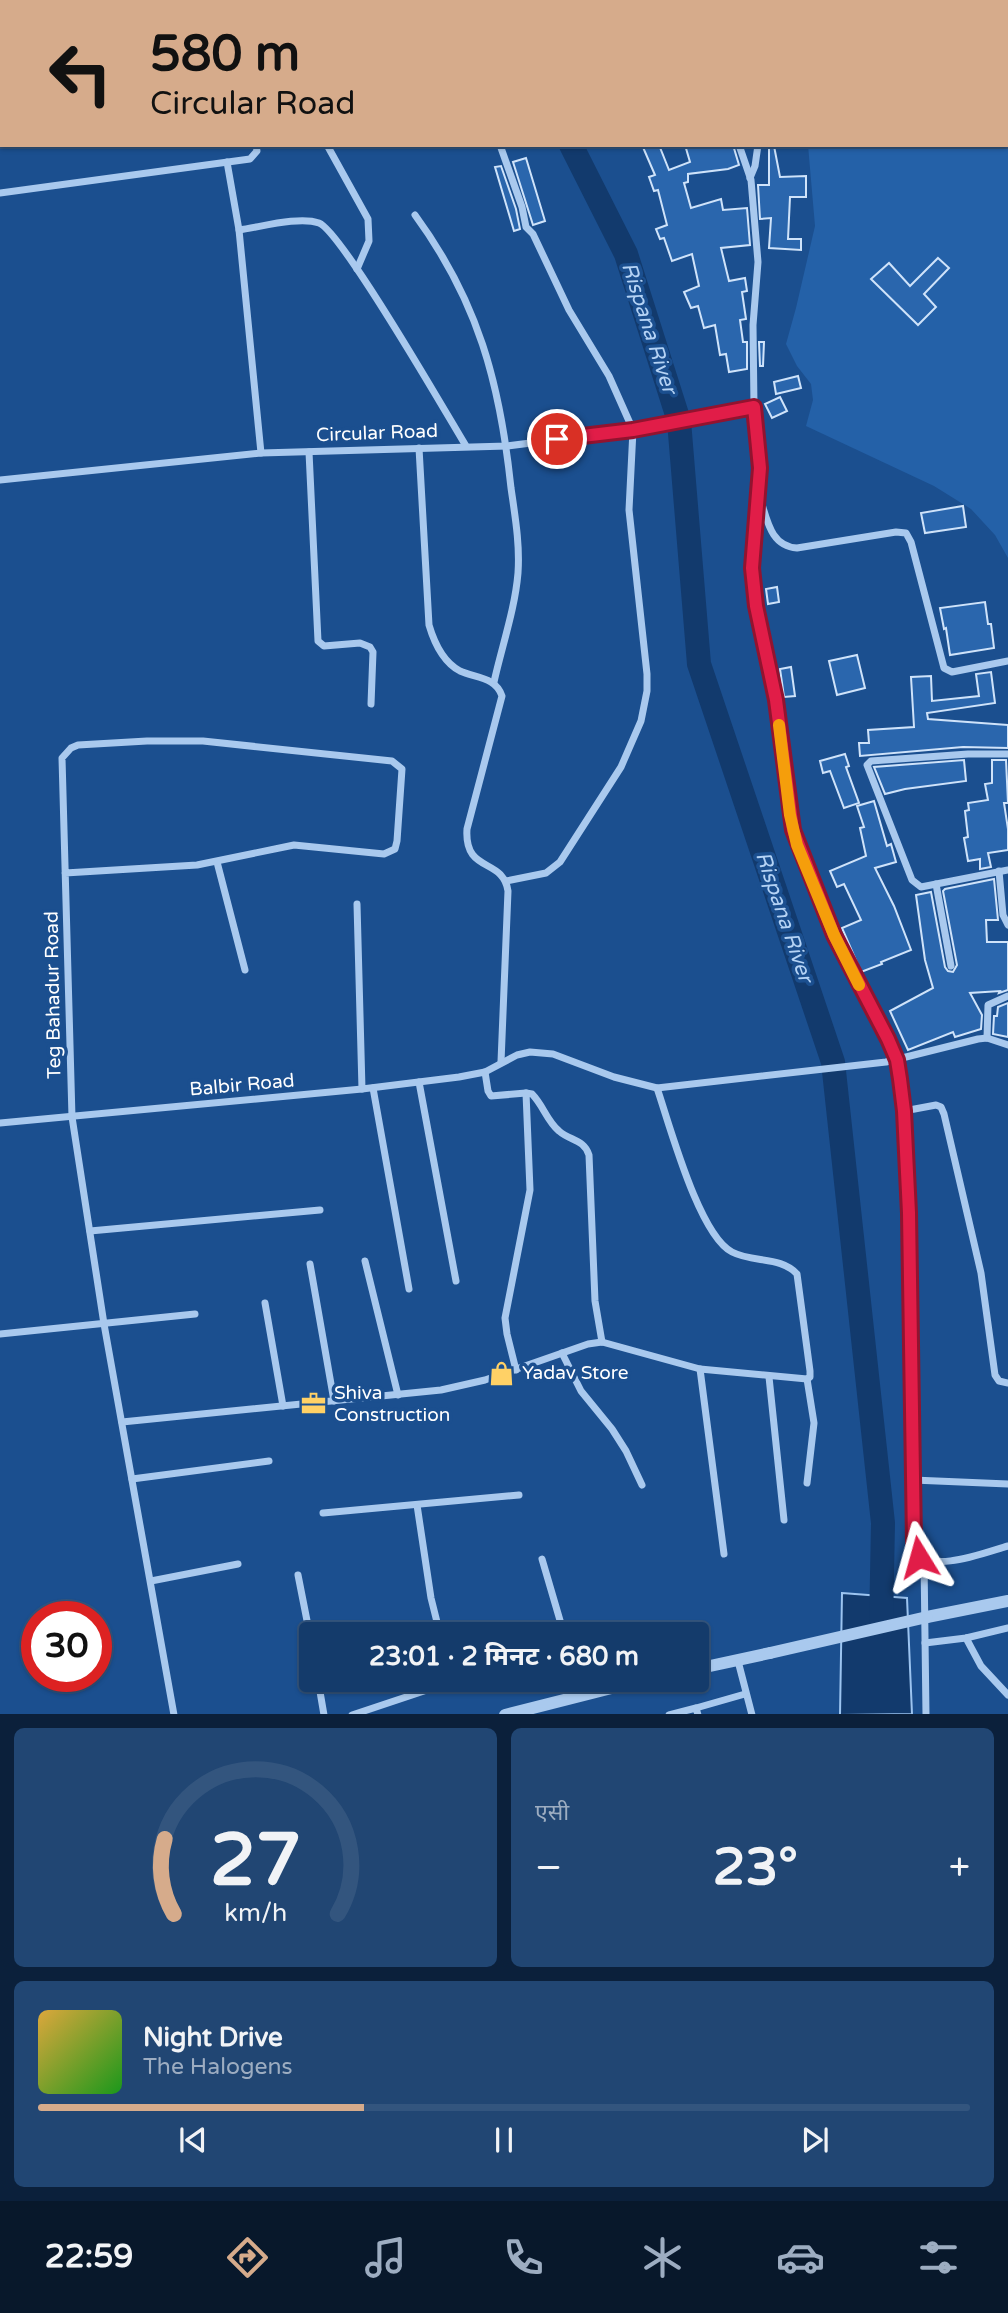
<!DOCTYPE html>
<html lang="hi">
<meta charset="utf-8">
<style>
body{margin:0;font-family:"Varela Round","Noto Sans Devanagari",sans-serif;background:#214673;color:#f1f3f6;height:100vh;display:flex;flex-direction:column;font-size:26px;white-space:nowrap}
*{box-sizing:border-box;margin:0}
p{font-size:23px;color:#9dadc1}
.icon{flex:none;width:38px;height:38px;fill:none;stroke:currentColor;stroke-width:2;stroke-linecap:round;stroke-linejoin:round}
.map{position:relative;height:1714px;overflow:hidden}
.side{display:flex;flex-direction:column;gap:14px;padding:14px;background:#0b203b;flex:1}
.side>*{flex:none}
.top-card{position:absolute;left:0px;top:0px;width:1008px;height:147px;box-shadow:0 2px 5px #0004,0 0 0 2px #33557e;background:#d6ab8b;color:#111;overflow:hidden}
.speed{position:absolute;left:21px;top:1601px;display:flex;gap:14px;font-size:35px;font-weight:700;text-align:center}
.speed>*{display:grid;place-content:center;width:91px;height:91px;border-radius:50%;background:#143b6b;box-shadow:0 2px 5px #0004,0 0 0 2px #33557e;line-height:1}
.speed .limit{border:10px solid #d22;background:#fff;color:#111}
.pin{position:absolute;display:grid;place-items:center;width:60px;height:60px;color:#fff;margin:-30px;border:4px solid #fff;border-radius:50%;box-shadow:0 2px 7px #0007}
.me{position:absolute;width:77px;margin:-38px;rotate:352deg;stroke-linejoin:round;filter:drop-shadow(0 0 5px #0008)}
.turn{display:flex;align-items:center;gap:24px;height:147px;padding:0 35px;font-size:32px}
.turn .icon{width:91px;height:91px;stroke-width:2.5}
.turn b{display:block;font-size:49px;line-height:60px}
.big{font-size:52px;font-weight:700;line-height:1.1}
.side .widget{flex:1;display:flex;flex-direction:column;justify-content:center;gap:10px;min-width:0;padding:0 24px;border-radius:10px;background:#214673}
.side .dial{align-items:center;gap:0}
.dial svg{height:182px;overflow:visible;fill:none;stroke:#33557e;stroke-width:7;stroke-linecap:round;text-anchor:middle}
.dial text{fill:#f1f3f6;stroke:none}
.song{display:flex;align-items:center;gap:21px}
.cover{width:84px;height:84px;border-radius:10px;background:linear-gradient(135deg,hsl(40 70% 55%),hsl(120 70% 35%))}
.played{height:7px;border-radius:4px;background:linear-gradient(90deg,#d6ab8b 35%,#33557e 35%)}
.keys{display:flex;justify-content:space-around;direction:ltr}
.heat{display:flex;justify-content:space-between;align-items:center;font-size:38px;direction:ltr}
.side .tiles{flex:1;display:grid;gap:14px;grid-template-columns:1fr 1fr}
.widget:last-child{grid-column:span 2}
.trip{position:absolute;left:299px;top:1622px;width:410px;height:70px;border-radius:7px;background:#143b6b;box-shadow:0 2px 5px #0004,0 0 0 2px #33557e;font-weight:700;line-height:70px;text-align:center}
.tab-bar{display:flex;height:112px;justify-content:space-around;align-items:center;background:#08182b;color:#9dadc1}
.tab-bar .icon{width:49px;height:49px}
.tab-bar .current{color:#d6ab8b}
.tab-bar b{font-size:32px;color:#f1f3f6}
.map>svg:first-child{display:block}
</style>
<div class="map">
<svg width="1008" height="1715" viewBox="0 0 1008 1715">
<rect width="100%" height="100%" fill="#1b4f8f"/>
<path fill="#2461a8" d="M809 0H1008V558L995 535 971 509 934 486 806 426 813 400 811 384 797 366 786 344 796 308 815 226 808 145H1006V2H809Z"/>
<path fill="#123a6d" stroke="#9cc4f0" stroke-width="2" d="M842 1593 907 1598 912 1714 840 1715Z"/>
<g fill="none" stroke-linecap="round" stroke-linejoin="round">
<g stroke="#123a6d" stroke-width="24">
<path d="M499 0 500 2"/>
<path d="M571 145 626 254 679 421 699 664 833 1062 883 1523 881 1627"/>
</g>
</g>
<g fill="#2a66ad" stroke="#cfe3fa" stroke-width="2">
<path d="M642 145H659L669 170 690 162 685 145H733L739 165 728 169 688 174V182L684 183 691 208 721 199 723 210 747 208 750 245 721 248 729 281 745 278 747 291 742 292 746 319 740 320 743 342H747V369L729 372 726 354 720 355 715 325 704 328 698 306 691 308 684 292 699 286 692 254 672 261 664 238 660 239 656 229 667 225 658 190 654 191 649 177 655 175Z"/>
<path d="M774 146 780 177 806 176V197H790L788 239H801V250L769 248 771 218 760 219 758 185H769V147Z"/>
<path d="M526 158 545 221 533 225 513 162Z"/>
<path d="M501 166 516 209 520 229 514 231 495 167Z"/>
<path d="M938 258 949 268 924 294 936 307 918 325 871 279 889 263 910 286Z"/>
<path d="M759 342H764L763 366H760Z"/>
<path d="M798 376 801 388 776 394 774 382Z"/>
<path d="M780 397 787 411 772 418 765 404Z"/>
<path d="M963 506 966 527 925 533 921 513Z"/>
<path d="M777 587 779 602 768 604 766 589Z"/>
<path d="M985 602 988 624H991L994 648 950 655 946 628 944 629 940 608Z"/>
<path d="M857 655 865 688 837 695 829 661Z"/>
<path d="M791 667 795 696 784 697 780 669Z"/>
<path d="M991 672 995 703 927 713 928 719 1008 725V748L963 747 860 756 859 743H869L868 730 914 727 911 677 931 676 932 701 979 696 976 674Z"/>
<path d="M845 754 849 766 846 767 859 803 844 808 830 771 823 773 820 761Z"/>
<path d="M964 760 966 781 905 789 885 794 874 767Z"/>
<path d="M992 760H1006L1008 803H1004L1008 829V850L988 853 991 867 980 869V859L968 861 964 838 968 837 965 811 969 810 968 803 988 800 985 784 992 783Z"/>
<path d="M874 801 887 846 891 844 896 862 875 868 894 906 911 950 881 962 882 964 861 972 842 928 861 920 844 884 837 887 830 871 866 856 860 828 864 827 857 806Z"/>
<path d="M994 879 998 920H986L987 942H1008V990L999 993 1000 991 970 993 982 1015 981 1029 955 1037 953 1032 908 1050 890 1011 933 988 925 960 916 895 931 892 945 967 948 971 953 972 957 965 943 891 945 889Z"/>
<path d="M1008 1003V1037L993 1034 994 1016H997L998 1007Z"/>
</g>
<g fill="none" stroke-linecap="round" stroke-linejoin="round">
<g stroke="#a9c9ee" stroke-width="7">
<path d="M145 0 146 2"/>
<path d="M292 0V2L299 0"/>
<path d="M447 0 448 2"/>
<path d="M688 0V2"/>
<path d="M754 0V2"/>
<path d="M327 145 368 219 369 241 357 269"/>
<path d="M500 145 522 207 526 227 533 234 569 310 609 376 633 430 629 510 647 674V691L641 721 621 767 560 862 546 873 506 881"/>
<path d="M739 145 751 180 758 262 753 325 754 407 759 468 752 568 756 606 776 700 790 815 797 845 834 935 889 1039 897 1060 904 1111 909 1213 915 1550C930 1575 986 1552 1008 1546"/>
<path d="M227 162 239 230 261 453"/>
<path d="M750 178 755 166 758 145"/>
<path d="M0 193 250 159 257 151 256 145"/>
<path d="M415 215C478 301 500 383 511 488 515 516 520 544 518 573 515 609 502 646 494 682"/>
<path d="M239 230C261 227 299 216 319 223 342 232 446 413 466 446"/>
<path d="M419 448 429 625C434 642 443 662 460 671 476 678 496 677 502 696L467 829C464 874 503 857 508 891L501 1062"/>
<path d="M309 452 318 641 324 646 360 643 370 647 373 652 371 704"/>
<path d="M0 480 261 453 507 446 633 430 754 407"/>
<path d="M759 495C767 517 769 546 797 548L896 532 906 533 911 542 944 668 952 672 1008 661"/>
<path d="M1008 754H968L871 761 867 765 912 880 921 887 1008 870"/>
<path d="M217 862 245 970"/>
<path d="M999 871 1003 915 1008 925"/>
<path d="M65 873 197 865 294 845 384 854 395 849 397 841 402 769 392 761 203 741H147L78 745 71 748 62 758 72 1117 104 1324 174 1715"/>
<path d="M936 884 951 966"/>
<path d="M357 904 362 1089"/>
<path d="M987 1038 988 1005 1008 996"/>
<path d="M485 1072 488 1091 491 1096 526 1093 532 1094C543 1105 547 1121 559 1131 570 1141 584 1139 589 1155L595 1301 602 1342"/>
<path d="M419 1082 456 1281"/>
<path d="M373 1088 409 1289"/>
<path d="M904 1111 936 1105 941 1107 944 1114 981 1273 995 1375 999 1381 1008 1383"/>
<path d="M0 1123 362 1089 459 1077 485 1072 517 1055 530 1052 553 1054 614 1077 657 1088 886 1062 978 1039 987 1038 1008 1045"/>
<path d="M90 1231 320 1210"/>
<path d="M365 1261 398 1395"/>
<path d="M310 1264 334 1401"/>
<path d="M265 1303 283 1406"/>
<path d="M0 1334 195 1314"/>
<path d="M562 1353 581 1391 612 1429 626 1451 642 1485"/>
<path d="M700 1369 724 1554"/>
<path d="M516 1370 507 1334 505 1318 530 1190 526 1093"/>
<path d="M769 1377 784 1520"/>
<path d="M807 1379 814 1423 807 1483"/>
<path d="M122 1422 441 1390 485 1380 588 1344 602 1342 700 1369 807 1379 810 1377V1371L797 1274C781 1256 753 1263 732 1252 699 1235 670 1126 657 1088"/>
<path d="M132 1479 269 1461"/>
<path d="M913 1480 1008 1484"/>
<path d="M417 1505 431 1598 440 1634"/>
<path d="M323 1513 519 1495"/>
<path d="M542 1559 564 1634"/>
<path d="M924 1560 926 1715"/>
<path d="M298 1575 312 1646"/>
<path d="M151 1581 238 1564"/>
<path d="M966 1638 981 1666 1008 1695"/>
<path d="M925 1643 966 1638 1008 1628"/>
<path d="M738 1661 752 1715"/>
<path d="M318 1680 324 1715"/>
<path d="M696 1708 745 1694"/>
<path d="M352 1715 457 1680"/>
<path d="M669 1715 696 1708 698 1715"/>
</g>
<g stroke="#a9c9ee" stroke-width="12">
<path d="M927 1617 1008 1601"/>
<path d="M696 1669 770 1653"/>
<path d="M505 1715 643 1680"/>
</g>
<path stroke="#a9c9ee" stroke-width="12" d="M770 1653 927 1617"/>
</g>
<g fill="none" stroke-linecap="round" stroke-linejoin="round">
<defs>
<path id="route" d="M557 439 633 430 754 407 760 468 752 568 756 606 776 700 793 830 834 935 888 1039 897 1060 900 1079 904 1111 909 1213 914 1542 915 1550 919 1557"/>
</defs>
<use href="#route" stroke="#92132f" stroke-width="18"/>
<use href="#route" stroke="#e11d48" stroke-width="12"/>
<path stroke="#f59e0b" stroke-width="12" d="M779 725 790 815 797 845 834 935 859 985"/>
</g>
<defs>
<symbol id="shop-bare" viewBox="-9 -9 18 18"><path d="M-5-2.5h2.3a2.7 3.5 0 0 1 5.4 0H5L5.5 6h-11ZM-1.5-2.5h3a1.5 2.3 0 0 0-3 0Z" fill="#ffd166" stroke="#1b4f8f" stroke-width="2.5" paint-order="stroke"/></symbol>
<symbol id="office-bare" viewBox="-9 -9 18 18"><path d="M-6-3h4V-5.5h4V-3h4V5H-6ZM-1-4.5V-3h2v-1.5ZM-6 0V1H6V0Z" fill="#ffd166" stroke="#1b4f8f" stroke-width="2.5" paint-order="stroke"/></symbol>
</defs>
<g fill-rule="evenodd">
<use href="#shop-bare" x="484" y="1356" width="35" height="35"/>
<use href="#office-bare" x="296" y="1386" width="35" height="35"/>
</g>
<g text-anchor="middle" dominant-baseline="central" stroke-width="7" stroke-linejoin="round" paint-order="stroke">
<g font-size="19" fill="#fff" stroke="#1b4f8f">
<text transform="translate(377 433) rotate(-2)">Circular Road</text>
<text transform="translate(53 995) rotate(-91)">Teg Bahadur Road</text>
<text transform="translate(242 1085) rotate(-5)">Balbir Road</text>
</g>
<g font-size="19" fill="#fff" stroke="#1b4f8f" text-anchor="start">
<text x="522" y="1373">Yadav Store</text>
<text x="334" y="1393">Shiva<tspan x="334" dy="22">Construction</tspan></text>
</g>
<g font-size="21" font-style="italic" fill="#b5d3f5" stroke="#1b4f8f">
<text transform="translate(649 328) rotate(72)">Rispana River</text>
<text transform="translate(784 917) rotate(71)">Rispana River</text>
</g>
</g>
</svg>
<div class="speed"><div class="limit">30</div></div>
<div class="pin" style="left:557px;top:439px;background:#d93025"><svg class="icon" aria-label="arrive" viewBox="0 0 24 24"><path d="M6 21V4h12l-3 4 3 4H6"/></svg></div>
<svg class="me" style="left:919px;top:1557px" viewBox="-20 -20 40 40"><path d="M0-17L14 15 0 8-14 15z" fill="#e11d48" stroke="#fff" stroke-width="4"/></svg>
<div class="trip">23:01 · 2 मिनट · 680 m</div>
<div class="top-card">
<div class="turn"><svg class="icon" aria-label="left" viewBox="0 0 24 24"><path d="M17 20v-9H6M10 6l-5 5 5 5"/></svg><div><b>580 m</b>Circular Road</div></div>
</div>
</div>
<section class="side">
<div class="tiles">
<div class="widget dial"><svg viewBox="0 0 100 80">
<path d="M14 69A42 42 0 1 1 86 69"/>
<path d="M14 69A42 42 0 0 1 10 36" stroke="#d6ab8b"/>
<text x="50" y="56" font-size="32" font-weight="700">27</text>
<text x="50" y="72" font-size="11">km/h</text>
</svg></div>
<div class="widget"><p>एसी</p>
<div class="heat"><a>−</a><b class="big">23°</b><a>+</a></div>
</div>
<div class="widget">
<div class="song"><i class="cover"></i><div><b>Night Drive</b><p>The Halogens</p></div></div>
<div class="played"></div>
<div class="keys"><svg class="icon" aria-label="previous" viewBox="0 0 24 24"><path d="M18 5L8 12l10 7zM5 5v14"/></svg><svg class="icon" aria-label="pause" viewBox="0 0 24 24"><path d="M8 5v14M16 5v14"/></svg><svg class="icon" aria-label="next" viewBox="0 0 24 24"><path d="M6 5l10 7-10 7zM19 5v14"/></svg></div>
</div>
</div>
</section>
<nav class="tab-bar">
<b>22:59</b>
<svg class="icon current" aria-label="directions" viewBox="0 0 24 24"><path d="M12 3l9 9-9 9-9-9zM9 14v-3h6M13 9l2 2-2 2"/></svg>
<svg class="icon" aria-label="music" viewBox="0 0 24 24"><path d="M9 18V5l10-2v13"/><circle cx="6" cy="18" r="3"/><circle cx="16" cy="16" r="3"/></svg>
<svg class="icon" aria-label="phone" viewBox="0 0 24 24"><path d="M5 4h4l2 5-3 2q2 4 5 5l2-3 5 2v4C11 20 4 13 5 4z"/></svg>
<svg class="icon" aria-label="climate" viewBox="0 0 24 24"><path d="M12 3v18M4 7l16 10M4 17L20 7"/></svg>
<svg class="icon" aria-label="car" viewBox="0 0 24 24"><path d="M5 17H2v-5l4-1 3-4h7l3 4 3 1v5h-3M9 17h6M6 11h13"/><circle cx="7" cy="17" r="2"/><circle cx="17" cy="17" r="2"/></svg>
<svg class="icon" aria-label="filters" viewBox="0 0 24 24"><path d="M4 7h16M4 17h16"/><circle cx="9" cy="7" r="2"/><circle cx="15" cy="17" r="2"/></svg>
</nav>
